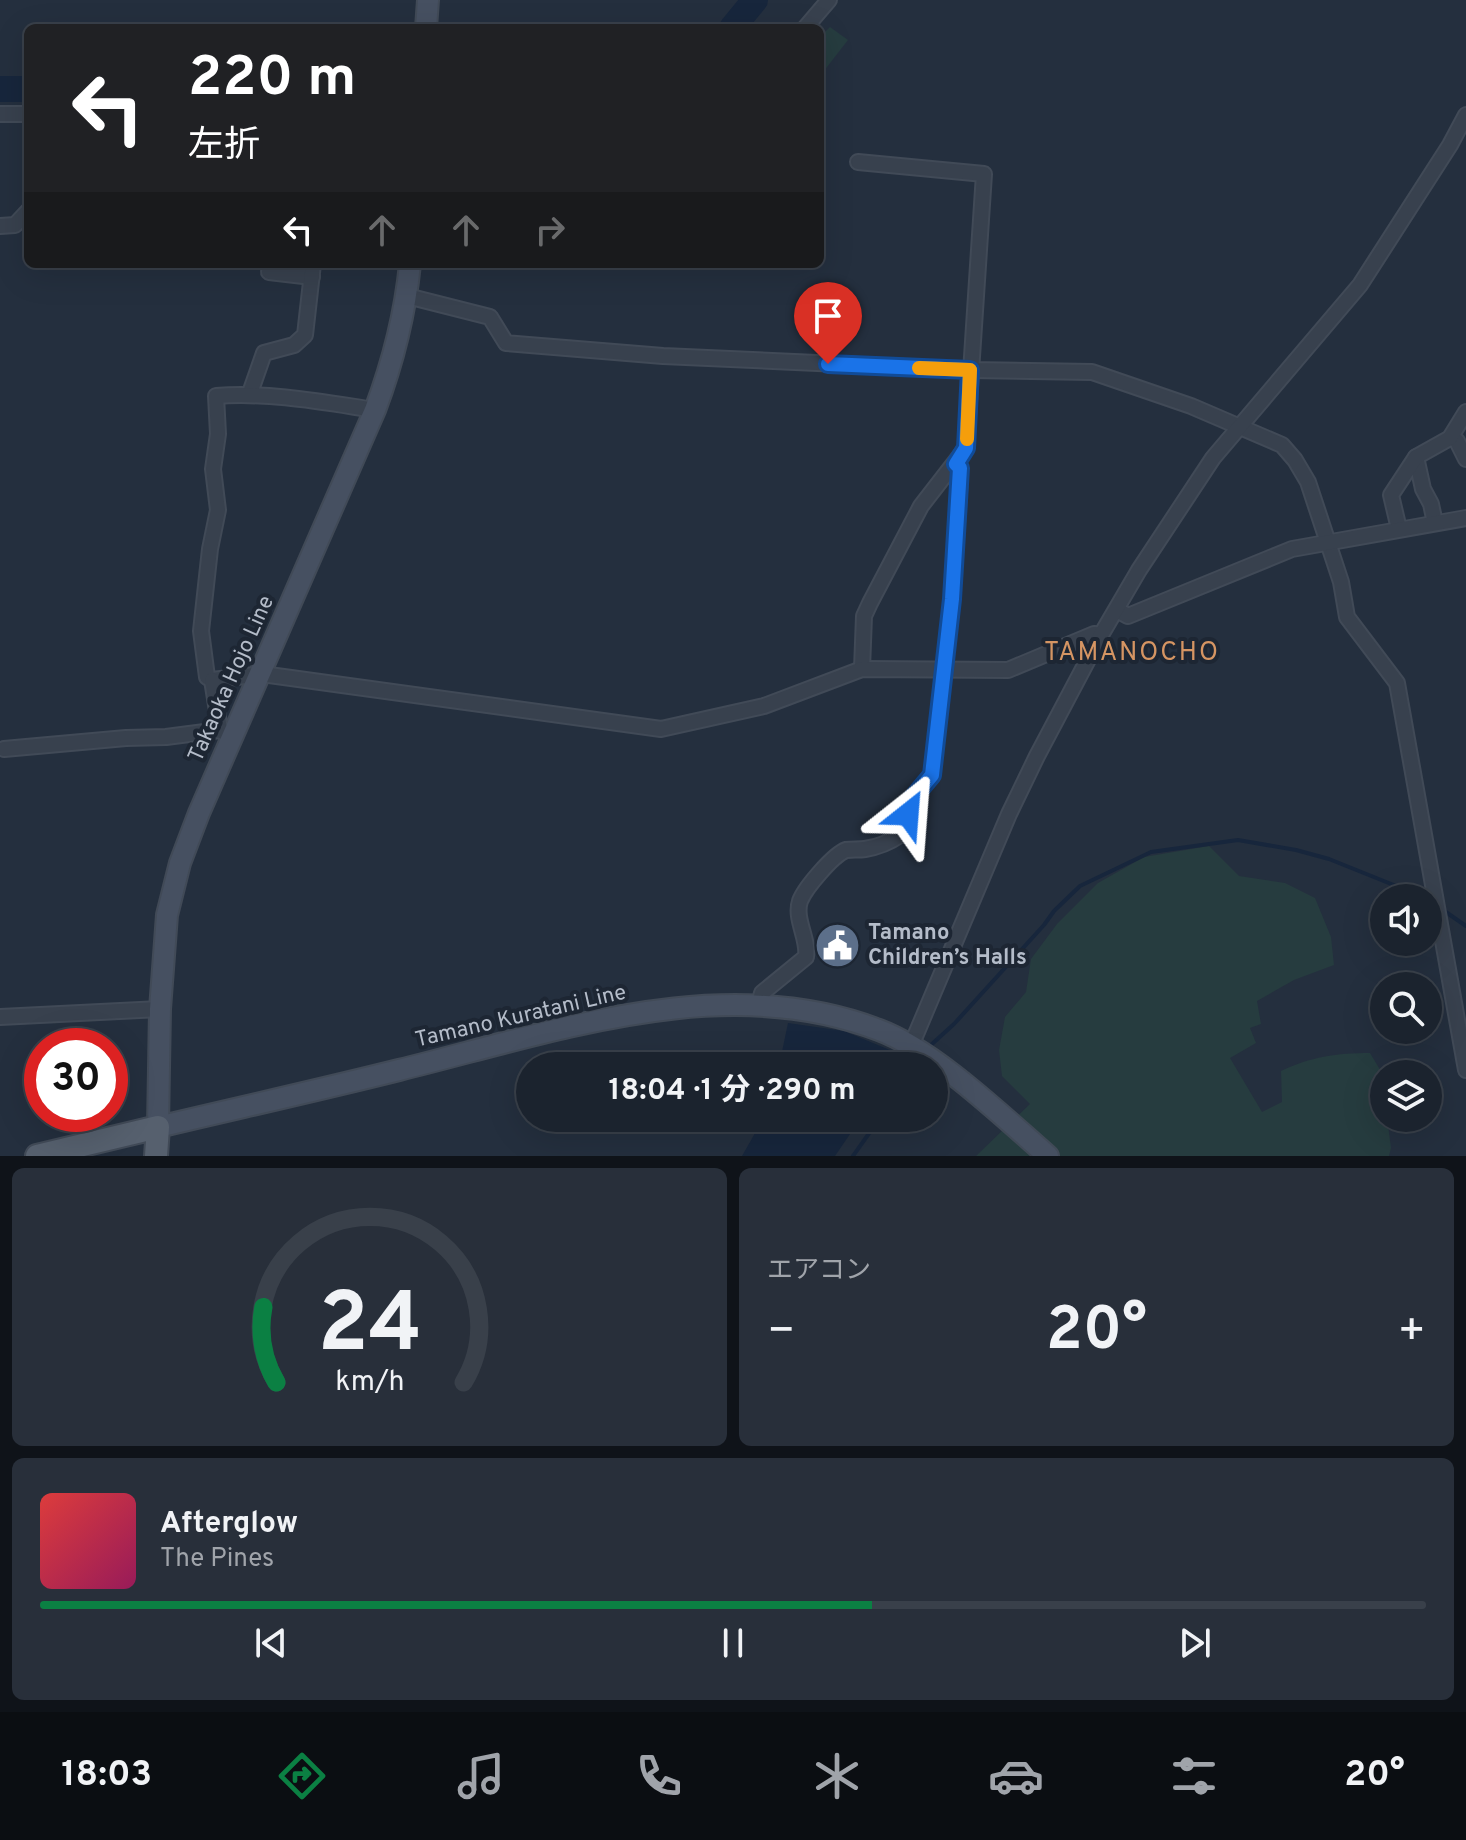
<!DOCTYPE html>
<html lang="ja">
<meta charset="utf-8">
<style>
body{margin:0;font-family:Overpass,"Noto Sans JP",sans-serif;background:#282f3a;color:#f1f3f6;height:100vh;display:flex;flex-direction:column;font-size:30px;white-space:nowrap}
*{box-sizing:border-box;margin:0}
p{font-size:26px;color:#a0a4aa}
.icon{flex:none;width:44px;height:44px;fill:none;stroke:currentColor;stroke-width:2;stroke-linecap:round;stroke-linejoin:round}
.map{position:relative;height:1156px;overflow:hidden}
.side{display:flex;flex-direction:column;gap:12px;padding:12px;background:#0f1319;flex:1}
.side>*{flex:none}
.banner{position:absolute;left:24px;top:24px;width:800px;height:244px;border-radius:12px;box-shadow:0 8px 32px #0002,0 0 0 2px #39404a;background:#202124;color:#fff;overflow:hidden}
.fabs{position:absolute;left:1370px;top:884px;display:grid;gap:16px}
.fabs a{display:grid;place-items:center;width:72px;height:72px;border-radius:50%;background:#1b232e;box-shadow:0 8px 32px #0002,0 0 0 2px #39404a;font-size:40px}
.speed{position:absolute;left:24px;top:1028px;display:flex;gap:16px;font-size:40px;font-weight:700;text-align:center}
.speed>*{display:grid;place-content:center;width:104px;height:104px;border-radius:50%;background:#1b232e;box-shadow:0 8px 32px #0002,0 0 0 2px #39404a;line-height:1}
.speed .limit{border:12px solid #d22;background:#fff;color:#111}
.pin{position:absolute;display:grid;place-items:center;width:68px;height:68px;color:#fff;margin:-82px -34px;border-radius:50% 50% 50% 0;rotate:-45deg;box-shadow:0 0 8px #0007}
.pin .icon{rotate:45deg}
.me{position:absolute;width:88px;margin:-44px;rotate:28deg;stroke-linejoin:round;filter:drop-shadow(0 0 6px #0008)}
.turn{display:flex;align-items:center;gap:28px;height:168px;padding:0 32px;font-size:36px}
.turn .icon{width:104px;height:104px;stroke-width:2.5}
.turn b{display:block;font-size:56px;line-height:68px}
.lanes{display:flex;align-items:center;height:76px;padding:0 32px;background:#0003;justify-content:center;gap:40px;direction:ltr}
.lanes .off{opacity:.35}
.big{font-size:60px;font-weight:700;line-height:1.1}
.side .card{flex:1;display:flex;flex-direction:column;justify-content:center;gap:12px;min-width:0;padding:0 28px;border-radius:12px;background:#282f3a}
.side .dial{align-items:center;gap:0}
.dial svg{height:208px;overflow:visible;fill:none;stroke:#39404a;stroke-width:7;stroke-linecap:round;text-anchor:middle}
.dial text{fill:#f1f3f6;stroke:none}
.song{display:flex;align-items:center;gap:24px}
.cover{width:96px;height:96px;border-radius:12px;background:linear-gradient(135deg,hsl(0 70% 55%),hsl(330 70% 35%))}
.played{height:8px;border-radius:4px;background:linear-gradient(90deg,#0b8043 60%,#39404a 60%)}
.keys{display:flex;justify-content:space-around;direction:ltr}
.heat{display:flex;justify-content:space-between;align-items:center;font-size:44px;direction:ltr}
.side .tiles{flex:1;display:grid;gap:12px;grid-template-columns:1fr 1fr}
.card:last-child{grid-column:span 2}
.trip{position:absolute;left:516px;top:1052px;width:432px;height:80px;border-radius:40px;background:#1b232e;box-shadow:0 8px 32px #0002,0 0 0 2px #39404a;font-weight:700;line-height:80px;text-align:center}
.dock{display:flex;height:128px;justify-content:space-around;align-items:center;background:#0b0e12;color:#a0a4aa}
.dock .icon{width:56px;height:56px}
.dock .on{color:#0b8043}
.dock b{font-size:36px;color:#f1f3f6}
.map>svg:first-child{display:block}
</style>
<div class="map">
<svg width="1466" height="1156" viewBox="0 0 1466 1156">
<rect width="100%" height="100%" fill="#242f3e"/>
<g fill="#263c3f">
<path d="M830 27 848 40 820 76V37Z"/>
<path d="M1209 846 1239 876 1285 883 1315 898 1331 937 1334 965 1294 980 1257 1001 1261 1024 1250 1028 1256 1043 1230 1058 1262 1112 1282 1102 1281 1071C1310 1057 1337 1053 1370 1053L1382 1073 1384 1118H1387L1391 1148 1389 1156H976L1030 1104 1002 1076 999 1050 1005 1017 1026 992 1031 959 1057 924 1098 883 1144 857Z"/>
</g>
<g fill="#17263c">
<path d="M788 1023 844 1031 890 1050 887 1066H779Z"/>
<path d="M759 1118H861L835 1156H742L754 1135Z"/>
</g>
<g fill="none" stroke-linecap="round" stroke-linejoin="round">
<g stroke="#17263c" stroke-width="4">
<path d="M1443 910 1466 926"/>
<path d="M932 1044 954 1024 1044 925 1054 911 1080 886 1151 852 1238 840 1296 850 1329 859 1426 898"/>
<path d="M918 1066 920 1063"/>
<path d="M853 1156 880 1118"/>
</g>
<g stroke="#17263c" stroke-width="26">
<path d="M732 28 755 0"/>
<path d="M0 89H28"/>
</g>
<defs>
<g id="minor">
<path d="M805 28 829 0"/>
<path d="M0 114H28"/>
<path d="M858 162 984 174 966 448 921 506 870 603 864 616 862 669"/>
<path d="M0 226 15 225 28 211"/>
<path d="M269 272 312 277"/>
<path d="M407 296 490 317 506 343 663 356 970 370 1092 372 1191 406 1282 445 1295 460 1308 482 1341 582 1347 617 1397 683 1466 1070"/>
<path d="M250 393 264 353 294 345 305 335 313 264"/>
<path d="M375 410C322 402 270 392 216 396L218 434 213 469 218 510 210 549 201 631 207 677 212 680 262 674 661 729 764 706 862 669 1008 670 1094 634 1101 635"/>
<path d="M1451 437 1457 441 1466 459"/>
<path d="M1416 457 1423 489 1431 504 1435 523"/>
<path d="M1399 529 1391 495 1416 457 1450 438 1466 412"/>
<path d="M1117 610 1128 616 1292 549 1466 518"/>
<path d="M212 680 220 730"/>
<path d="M4 749 126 738 166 737 220 730 233 738"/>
<path d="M759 1004 762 993 806 957C809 939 794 919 800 901 805 888 833 855 846 850 852 849 859 850 865 849 878 847 890 842 900 835L912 799 932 775 952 599 960 478V468L956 464"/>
<path d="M0 1017 160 1009"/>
<path d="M911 1046 1009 814 1037 756 1101 635 1139 570 1213 458 1360 285 1450 145 1466 115"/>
</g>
<g id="secondary">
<path d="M426 28 428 0"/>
<path d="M410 264C405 315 393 362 375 410L199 813 180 863 167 915 160 1009 158 1127C238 1108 319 1090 399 1070 554 1032 723 970 879 1030 935 1051 1002 1116 1048 1156"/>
</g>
<path id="primary" d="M37 1156 158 1127 156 1156"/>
</defs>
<use href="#minor" stroke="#414a57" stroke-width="18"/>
<use href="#secondary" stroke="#414a57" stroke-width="24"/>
<use href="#primary" stroke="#414a57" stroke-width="26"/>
<use href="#minor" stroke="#38414e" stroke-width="14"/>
<use href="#secondary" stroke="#465061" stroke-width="20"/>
<use href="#primary" stroke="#56606e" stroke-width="22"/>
</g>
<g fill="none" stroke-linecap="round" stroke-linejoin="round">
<defs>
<path id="route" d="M828 364 970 370 966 448 956 464 960 468 952 599 932 775 912 799 908 814"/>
</defs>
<use href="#route" stroke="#114b97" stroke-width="20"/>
<use href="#route" stroke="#1a73e8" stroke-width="14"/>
<path stroke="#f59e0b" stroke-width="14" d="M919 368 970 370 967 439"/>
</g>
<defs>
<symbol id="civic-disc" viewBox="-11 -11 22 22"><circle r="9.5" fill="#5c6f8a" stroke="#1d2633"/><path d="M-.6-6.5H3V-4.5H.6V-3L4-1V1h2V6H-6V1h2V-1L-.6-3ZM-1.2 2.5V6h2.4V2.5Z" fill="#fff"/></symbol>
</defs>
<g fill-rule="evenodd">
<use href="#civic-disc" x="812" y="920" width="51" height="51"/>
</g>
<g text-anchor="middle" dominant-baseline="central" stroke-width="8" stroke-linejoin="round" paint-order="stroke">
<g font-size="22" fill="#b4bcc9" stroke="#1d2633">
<text transform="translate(232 679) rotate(-66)">Takaoka Hojo Line</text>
<text transform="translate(521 1017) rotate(-13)">Tamano Kuratani Line</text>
</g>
<g font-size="22" font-weight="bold" fill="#b4bcc9" stroke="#1d2633" text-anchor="start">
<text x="868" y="933">Tamano<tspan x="868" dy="25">Children’s Halls</tspan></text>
</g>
<g font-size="26" letter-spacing="2" fill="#d59563" stroke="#1d2633">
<text x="1132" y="653">TAMANOCHO</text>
</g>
</g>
</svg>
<div class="fabs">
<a><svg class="icon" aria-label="sound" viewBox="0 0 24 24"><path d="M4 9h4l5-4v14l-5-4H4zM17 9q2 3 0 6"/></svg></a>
<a><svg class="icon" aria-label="search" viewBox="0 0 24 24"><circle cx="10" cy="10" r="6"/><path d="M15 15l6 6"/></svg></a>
<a><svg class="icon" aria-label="layers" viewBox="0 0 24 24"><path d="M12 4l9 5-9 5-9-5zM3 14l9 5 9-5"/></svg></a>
</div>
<div class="speed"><div class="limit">30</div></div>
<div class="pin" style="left:828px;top:364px;background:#d93025"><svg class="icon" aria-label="arrive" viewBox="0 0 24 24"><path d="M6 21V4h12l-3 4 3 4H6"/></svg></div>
<svg class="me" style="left:908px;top:814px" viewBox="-20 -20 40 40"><path d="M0-17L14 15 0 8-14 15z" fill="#1a73e8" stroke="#fff" stroke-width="4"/></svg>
<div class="trip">18:04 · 1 分 · 290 m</div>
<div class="banner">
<div class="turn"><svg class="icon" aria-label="left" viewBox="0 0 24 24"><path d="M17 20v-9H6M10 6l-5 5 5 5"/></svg><div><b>220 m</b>左折</div></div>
<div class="lanes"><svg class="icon" aria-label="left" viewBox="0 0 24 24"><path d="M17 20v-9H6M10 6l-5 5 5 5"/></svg><svg class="icon off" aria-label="ahead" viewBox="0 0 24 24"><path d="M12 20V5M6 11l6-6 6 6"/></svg><svg class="icon off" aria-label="ahead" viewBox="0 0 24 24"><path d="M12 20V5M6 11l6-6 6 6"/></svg><svg class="icon off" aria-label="right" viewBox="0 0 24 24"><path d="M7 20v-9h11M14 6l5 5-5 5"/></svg></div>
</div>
</div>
<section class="side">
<div class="tiles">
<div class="card dial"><svg viewBox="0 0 100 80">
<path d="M14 69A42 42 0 1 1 86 69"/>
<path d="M14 69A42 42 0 0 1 9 40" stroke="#0b8043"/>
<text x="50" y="56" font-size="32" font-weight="700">24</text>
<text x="50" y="72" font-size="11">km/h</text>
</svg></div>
<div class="card"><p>エアコン</p>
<div class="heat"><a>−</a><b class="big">20°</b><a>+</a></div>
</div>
<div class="card">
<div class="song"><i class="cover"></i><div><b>Afterglow</b><p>The Pines</p></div></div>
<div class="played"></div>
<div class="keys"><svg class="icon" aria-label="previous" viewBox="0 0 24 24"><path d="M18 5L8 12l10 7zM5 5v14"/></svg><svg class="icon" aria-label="pause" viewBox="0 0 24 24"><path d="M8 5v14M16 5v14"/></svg><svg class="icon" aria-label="next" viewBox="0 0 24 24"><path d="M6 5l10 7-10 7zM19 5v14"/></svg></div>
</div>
</div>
</section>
<nav class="dock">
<b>18:03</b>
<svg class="icon on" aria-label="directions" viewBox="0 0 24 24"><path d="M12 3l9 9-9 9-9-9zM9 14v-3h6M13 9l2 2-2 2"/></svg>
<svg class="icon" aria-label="music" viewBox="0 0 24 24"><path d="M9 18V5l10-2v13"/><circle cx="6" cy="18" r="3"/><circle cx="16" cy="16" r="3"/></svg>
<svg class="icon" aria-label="phone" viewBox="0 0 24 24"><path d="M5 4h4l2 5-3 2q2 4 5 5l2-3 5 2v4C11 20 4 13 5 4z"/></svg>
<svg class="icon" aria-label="climate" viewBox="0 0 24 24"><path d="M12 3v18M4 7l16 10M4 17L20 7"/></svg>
<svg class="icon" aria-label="car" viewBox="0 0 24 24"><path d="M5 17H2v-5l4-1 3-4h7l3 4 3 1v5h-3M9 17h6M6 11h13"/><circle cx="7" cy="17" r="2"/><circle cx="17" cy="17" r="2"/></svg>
<svg class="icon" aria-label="filters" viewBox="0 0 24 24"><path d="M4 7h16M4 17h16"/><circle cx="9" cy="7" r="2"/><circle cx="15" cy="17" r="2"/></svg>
<b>20°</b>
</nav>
